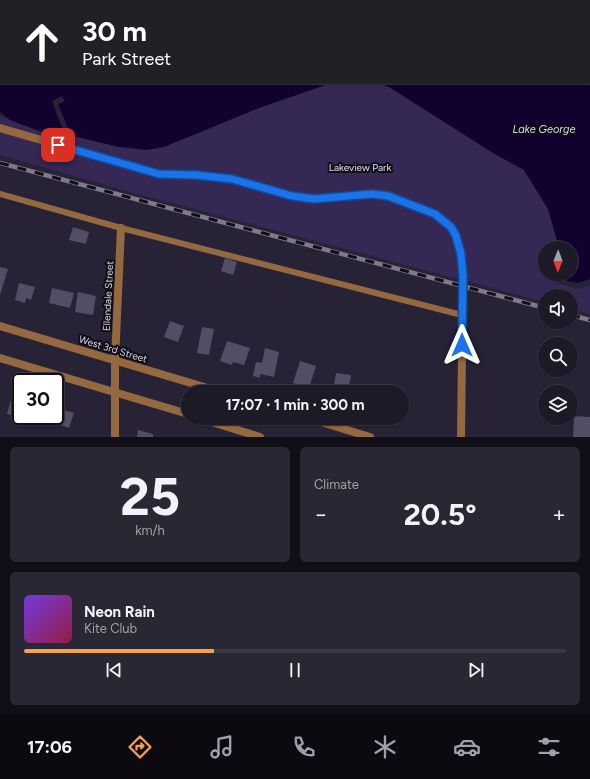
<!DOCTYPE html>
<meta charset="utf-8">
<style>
body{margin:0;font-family:Figtree,sans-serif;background:#2a2734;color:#f1f3f6;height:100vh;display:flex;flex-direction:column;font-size:15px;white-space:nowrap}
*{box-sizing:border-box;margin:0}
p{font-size:13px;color:#a0a1a8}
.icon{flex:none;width:22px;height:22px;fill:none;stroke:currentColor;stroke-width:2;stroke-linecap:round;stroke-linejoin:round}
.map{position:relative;height:437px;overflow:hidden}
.panel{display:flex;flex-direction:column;gap:10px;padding:10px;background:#100e16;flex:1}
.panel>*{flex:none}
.banner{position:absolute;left:0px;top:0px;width:590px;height:84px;box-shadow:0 1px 3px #0004,0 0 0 1px #3b3845;background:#202124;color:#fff;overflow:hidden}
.needle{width:26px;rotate:181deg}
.fabs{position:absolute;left:538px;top:241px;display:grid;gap:8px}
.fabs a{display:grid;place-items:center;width:40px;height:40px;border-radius:50%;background:#1d1a28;box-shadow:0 1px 3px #0004,0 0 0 1px #3b3845;font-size:20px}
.speed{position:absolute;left:12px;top:373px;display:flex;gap:8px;font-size:20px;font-weight:700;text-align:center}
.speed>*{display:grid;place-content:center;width:52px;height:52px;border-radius:50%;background:#1d1a28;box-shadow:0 1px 3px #0004,0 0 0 1px #3b3845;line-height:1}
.speed .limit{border:2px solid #111;border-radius:6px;background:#fff;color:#111}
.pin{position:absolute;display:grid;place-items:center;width:34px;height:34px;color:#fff;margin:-17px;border-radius:8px;box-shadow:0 2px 6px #0006}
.me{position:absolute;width:44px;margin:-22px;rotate:0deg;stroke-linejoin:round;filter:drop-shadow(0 0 3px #0008)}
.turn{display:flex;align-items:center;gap:14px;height:84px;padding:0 16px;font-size:18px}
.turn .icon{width:52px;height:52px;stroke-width:2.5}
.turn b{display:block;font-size:28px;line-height:34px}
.big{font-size:30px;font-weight:700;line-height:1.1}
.panel .tile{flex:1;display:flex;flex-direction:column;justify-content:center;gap:6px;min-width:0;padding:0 14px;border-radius:6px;background:#2a2734}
.panel .dial{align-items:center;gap:0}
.dial b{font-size:52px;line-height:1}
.song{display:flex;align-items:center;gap:12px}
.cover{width:48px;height:48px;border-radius:6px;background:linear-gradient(135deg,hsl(260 70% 55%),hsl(340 70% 35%))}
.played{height:4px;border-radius:2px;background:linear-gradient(90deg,#f6a248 35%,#3b3845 35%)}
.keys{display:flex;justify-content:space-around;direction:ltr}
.heat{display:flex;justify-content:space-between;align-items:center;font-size:22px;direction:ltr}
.panel .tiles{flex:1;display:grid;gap:10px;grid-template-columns:1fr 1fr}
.tile:last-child{grid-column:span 2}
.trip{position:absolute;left:181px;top:385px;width:228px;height:40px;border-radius:20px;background:#1d1a28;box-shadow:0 1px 3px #0004,0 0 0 1px #3b3845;font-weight:700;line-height:40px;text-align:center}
.tab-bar{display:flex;height:64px;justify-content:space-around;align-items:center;background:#0c0a10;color:#a0a1a8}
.tab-bar .icon{width:28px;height:28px}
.tab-bar .on{color:#f6a248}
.tab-bar b{font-size:18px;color:#f1f3f6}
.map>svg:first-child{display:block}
</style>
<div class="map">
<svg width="590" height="437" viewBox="0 0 590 437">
<rect width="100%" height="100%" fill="#272235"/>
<path fill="#362855" d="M331 83H378L389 87 493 153 524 170 548 209 559 246V248H545V274H557L558 283 576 289 590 286V314L571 309V296H545V302L119 189 0 155V116L42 132 215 125 259 108Z"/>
<path fill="#12002f" d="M0 0H590V279L578 283 562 280 561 274H571V248H559L548 209 524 170 493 153 389 87 378 83H589V1H1V83H331L259 108 164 147 147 150 119 147 77 137 63 130 42 132 10 120 0 112Z"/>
<path fill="#272235" d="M62 96 65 101 58 104 67 126 68 134 64 133 52 101Z"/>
<g fill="#534e63">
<path d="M73 227 89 232 86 244 69 240Z"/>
<path d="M225 258 237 262 233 275 221 271Z"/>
<path d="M0 267 8 269 0 295Z"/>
<path d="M19 283 35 287 31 300 26 298 25 303 15 300Z"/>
<path d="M52 288 74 293 70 308 49 303Z"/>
<path d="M78 292 96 296 93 315 75 312Z"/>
<path d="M170 321 184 326 178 342 164 337Z"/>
<path d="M202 327 214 329 209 355 197 353Z"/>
<path d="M227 341 250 348 244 365 233 362 232 365 220 361Z"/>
<path d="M265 348 279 352 274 377 260 374V378L253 376 256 362 262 363Z"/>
<path d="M300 361 316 366 309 388 293 383Z"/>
<path d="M336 373 351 375 348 392H333Z"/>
<path d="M12 396 21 398V416H41L40 422 7 414Z"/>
<path d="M55 407 74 413 69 428 43 419 44 416H55Z"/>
<path d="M574 416 590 417V437H573Z"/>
<path d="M138 430 153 434V437H137Z"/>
</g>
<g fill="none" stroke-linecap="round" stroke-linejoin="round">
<path stroke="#94693f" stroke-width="6" d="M0 194 121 228 462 315"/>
<g stroke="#94693f" stroke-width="8">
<path d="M0 128 159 174 196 175 232 179 292 196 314 199 372 194 388 195 435 214 451 227 456 236 461 254 463 275 461 437"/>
<path d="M115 437V360L121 228"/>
</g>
<g stroke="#94693f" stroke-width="8">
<path d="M0 326 221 392"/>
<path d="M0 358 188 414"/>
<path d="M199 418 260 437"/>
<path d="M308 418 370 437"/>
</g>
<defs>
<g id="rail">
<path d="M0 163 545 308"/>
<path d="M571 315 590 320"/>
</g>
</defs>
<use href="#rail" stroke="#7e7a8a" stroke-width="4.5"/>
<use href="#rail" stroke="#0f0d15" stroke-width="3" stroke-dasharray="9" stroke-linecap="butt"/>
</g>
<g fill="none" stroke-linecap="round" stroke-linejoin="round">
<defs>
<path id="route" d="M58 145 159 174 196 175 232 179 292 196 314 199 372 194 388 196 435 214 451 227 456 236 461 254 463 275 462 345"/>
</defs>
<use href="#route" stroke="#114b97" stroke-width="10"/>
<use href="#route" stroke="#1a73e8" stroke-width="7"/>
</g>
<g text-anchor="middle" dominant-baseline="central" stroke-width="4" stroke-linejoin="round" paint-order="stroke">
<g font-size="10" fill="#e2def3" stroke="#0f0d15">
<text x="360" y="167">Lakeview Park</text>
</g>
<g font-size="10" fill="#dad7e4" stroke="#0f0d15">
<text transform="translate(108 296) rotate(-87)">Ellendale Street</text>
<text transform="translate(113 349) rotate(17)">West 3rd Street</text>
</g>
<g font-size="11" font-style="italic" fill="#ddd8ee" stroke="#0f0d15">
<text x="544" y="129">Lake George</text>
</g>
</g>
</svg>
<div class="fabs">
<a><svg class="needle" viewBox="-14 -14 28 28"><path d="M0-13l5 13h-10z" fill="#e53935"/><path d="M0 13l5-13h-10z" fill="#a0a1a8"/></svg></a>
<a><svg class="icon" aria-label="sound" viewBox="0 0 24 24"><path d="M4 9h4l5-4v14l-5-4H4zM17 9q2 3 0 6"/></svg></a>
<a><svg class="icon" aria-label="search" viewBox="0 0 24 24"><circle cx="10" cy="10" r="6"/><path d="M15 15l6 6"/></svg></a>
<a><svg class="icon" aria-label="layers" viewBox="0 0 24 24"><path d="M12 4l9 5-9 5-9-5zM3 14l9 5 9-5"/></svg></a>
</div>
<div class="speed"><div class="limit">30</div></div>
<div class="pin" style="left:58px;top:145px;background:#d93025"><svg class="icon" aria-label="arrive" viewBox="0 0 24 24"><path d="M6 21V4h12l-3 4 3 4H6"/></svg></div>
<svg class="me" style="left:462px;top:345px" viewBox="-20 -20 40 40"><path d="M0-17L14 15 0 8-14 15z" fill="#1a73e8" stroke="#fff" stroke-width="4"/></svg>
<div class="trip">17:07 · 1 min · 300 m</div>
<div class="banner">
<div class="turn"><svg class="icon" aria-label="ahead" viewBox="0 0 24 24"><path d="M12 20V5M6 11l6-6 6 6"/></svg><div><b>30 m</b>Park Street</div></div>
</div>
</div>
<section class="panel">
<div class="tiles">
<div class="tile dial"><b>25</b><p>km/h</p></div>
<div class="tile"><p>Climate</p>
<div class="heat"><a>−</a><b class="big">20.5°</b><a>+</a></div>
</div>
<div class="tile">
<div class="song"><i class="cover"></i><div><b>Neon Rain</b><p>Kite Club</p></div></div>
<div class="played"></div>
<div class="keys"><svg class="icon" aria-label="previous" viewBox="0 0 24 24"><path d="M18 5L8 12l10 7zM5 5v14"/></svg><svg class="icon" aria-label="pause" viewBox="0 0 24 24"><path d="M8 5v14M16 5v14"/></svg><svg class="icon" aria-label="next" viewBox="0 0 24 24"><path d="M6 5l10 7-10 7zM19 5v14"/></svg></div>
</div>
</div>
</section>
<nav class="tab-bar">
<b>17:06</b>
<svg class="icon on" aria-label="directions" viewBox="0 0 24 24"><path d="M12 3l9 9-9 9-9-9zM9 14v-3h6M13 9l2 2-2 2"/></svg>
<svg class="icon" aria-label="music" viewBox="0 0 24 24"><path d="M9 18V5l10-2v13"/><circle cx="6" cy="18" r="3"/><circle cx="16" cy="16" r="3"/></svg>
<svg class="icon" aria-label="phone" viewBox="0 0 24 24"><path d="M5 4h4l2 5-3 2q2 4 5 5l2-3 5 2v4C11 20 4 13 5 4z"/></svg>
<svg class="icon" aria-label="climate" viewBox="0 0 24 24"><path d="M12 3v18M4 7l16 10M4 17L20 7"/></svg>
<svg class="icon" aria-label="car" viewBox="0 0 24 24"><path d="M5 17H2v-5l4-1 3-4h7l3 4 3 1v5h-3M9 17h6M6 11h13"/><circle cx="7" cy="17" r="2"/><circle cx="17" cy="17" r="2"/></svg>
<svg class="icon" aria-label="filters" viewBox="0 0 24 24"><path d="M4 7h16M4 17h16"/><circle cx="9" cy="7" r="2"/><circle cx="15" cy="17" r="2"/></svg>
</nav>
